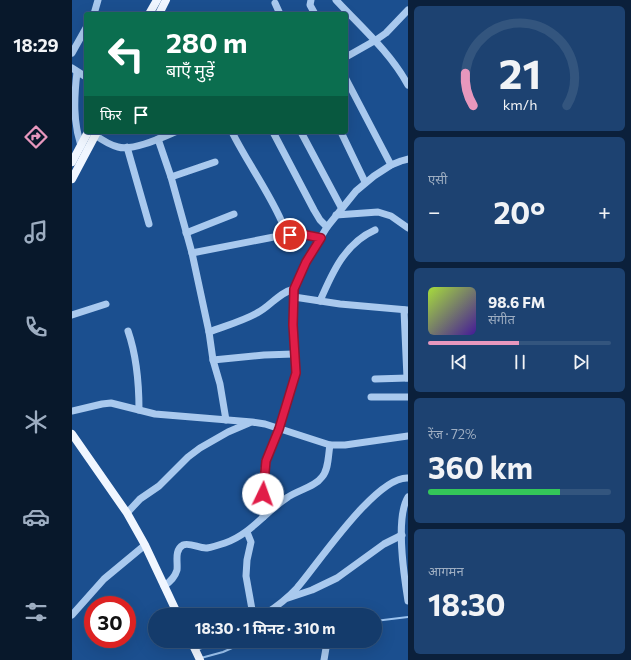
<!DOCTYPE html>
<html lang="hi">
<meta charset="utf-8">
<style>
body{margin:0;font-family:Commissioner,"Noto Sans Devanagari",sans-serif;background:#1d4271;color:#f1f3f6;height:100vh;display:flex;flex-direction:column;font-size:15px;white-space:nowrap}
*{box-sizing:border-box;margin:0}
p{font-size:13px;color:#9dadc1}
.icon{flex:none;width:22px;height:22px;fill:none;stroke:currentColor;stroke-width:2;stroke-linecap:round;stroke-linejoin:round}
.map{position:relative;flex:1;overflow:hidden}
.drawer{display:flex;flex-direction:column;gap:6px;padding:6px;background:#0b203b;width:223px}
.drawer>*{flex:none}
.hud{position:absolute;left:12px;top:12px;width:264px;height:122px;border-radius:4px;box-shadow:0 4px 16px #0002,0 0 0 1px #33557e;background:#0b6e4f;color:#fff;overflow:hidden}
.speed{position:absolute;left:12px;top:596px;display:flex;gap:8px;font-size:20px;font-weight:700;text-align:center}
.speed>*{display:grid;place-content:center;width:52px;height:52px;border-radius:50%;background:#143b6b;box-shadow:0 4px 16px #0002,0 0 0 1px #33557e;line-height:1}
.speed .limit{border:6px solid #d22;background:#fff;color:#111}
.pin{position:absolute;display:grid;place-items:center;width:34px;height:34px;color:#fff;margin:-17px;border:2px solid #fff;border-radius:50%;box-shadow:0 1px 4px #0007}
.me{position:absolute;width:44px;margin:-22px;rotate:3deg;stroke-linejoin:round;filter:drop-shadow(0 0 3px #0008)}
.turn{display:flex;align-items:center;gap:14px;height:84px;padding:0 16px;font-size:18px}
.turn .icon{width:52px;height:52px;stroke-width:2.5}
.turn b{display:block;font-size:28px;line-height:34px}
.then{display:flex;align-items:center;height:38px;padding:0 16px;background:#0003;gap:8px;font-size:15px}
.big{font-size:30px;font-weight:700;line-height:1.1}
.drawer .widget{flex:1;display:flex;flex-direction:column;justify-content:center;gap:6px;min-width:0;padding:0 14px;border-radius:6px;background:#1d4271}
.drawer .dial{align-items:center;gap:0}
.dial svg{height:104px;overflow:visible;fill:none;stroke:#33557e;stroke-width:7;stroke-linecap:round;text-anchor:middle}
.dial text{fill:#f1f3f6;stroke:none}
.song{display:flex;align-items:center;gap:12px}
.cover{width:48px;height:48px;border-radius:6px;background:linear-gradient(135deg,hsl(80 70% 55%),hsl(260 70% 35%))}
.played{height:4px;border-radius:2px;background:linear-gradient(90deg,#e797bd 50%,#33557e 50%)}
.keys{display:flex;justify-content:space-around;direction:ltr}
.heat{display:flex;justify-content:space-between;align-items:center;font-size:22px;direction:ltr}
.charge{height:6px;border-radius:3px;background:linear-gradient(90deg,#34c759 72%,#33557e 0)}
.trip{position:absolute;left:76px;top:608px;width:234px;height:40px;border-radius:20px;background:#143b6b;box-shadow:0 4px 16px #0002,0 0 0 1px #33557e;font-weight:700;line-height:40px;text-align:center}
main{display:flex;flex:1;min-height:0}
.dock{display:flex;flex-direction:column;width:72px;justify-content:space-around;align-items:center;background:#08182b;color:#9dadc1}
.dock .icon{width:28px;height:28px}
.dock .selected{color:#e797bd}
.dock b{font-size:18px;color:#f1f3f6}
.map>svg:first-child{display:block}
</style>
<main>
<nav class="dock">
<b>18:29</b>
<svg class="icon selected" aria-label="directions" viewBox="0 0 24 24"><path d="M12 3l9 9-9 9-9-9zM9 14v-3h6M13 9l2 2-2 2"/></svg>
<svg class="icon" aria-label="music" viewBox="0 0 24 24"><path d="M9 18V5l10-2v13"/><circle cx="6" cy="18" r="3"/><circle cx="16" cy="16" r="3"/></svg>
<svg class="icon" aria-label="phone" viewBox="0 0 24 24"><path d="M5 4h4l2 5-3 2q2 4 5 5l2-3 5 2v4C11 20 4 13 5 4z"/></svg>
<svg class="icon" aria-label="climate" viewBox="0 0 24 24"><path d="M12 3v18M4 7l16 10M4 17L20 7"/></svg>
<svg class="icon" aria-label="car" viewBox="0 0 24 24"><path d="M5 17H2v-5l4-1 3-4h7l3 4 3 1v5h-3M9 17h6M6 11h13"/><circle cx="7" cy="17" r="2"/><circle cx="17" cy="17" r="2"/></svg>
<svg class="icon" aria-label="filters" viewBox="0 0 24 24"><path d="M4 7h16M4 17h16"/><circle cx="9" cy="7" r="2"/><circle cx="15" cy="17" r="2"/></svg>
</nav>
<div class="map">
<svg width="336" height="660" viewBox="0 0 336 660">
<rect width="100%" height="100%" fill="#1b4f8f"/>
<g fill="none" stroke-linecap="round" stroke-linejoin="round">
<g stroke="#9cc4f0" stroke-width="2">
<path d="M303 621 336 617"/>
<path d="M129 658 151 652 176 641"/>
</g>
<g stroke="#a9c9ee" stroke-width="7">
<path d="M239 0 238 5 243 14"/>
<path d="M264 0C289 27 318 52 336 85"/>
<path d="M203 3 208 14"/>
<path d="M22 14 26 0"/>
<path d="M0 53 14 28"/>
<path d="M274 57 304 40 314 33 336 10"/>
<path d="M0 68 14 77"/>
<path d="M5 72C2 98 1 121 9 146"/>
<path d="M274 79 319 165"/>
<path d="M160 132C175 162 195 189 209 220"/>
<path d="M201 132 242 210 248 220 255 227"/>
<path d="M229 132 269 207"/>
<path d="M269 132 293 182"/>
<path d="M23 135C30 140 38 145 46 147 61 151 89 138 103 132"/>
<path d="M86 139 99 177 120 253 137 332 141 360 148 384 154 420"/>
<path d="M55 147 77 224"/>
<path d="M99 177 143 162"/>
<path d="M264 215 306 212 319 216 336 228"/>
<path d="M114 233 162 214"/>
<path d="M120 253 207 236 229 233 249 238"/>
<path d="M222 297 268 304 336 310"/>
<path d="M248 301C260 273 273 243 303 230"/>
<path d="M332 310 335 378"/>
<path d="M0 315 34 304"/>
<path d="M56 331C65 357 67 382 67 410"/>
<path d="M137 332C153 326 171 321 185 313 199 306 206 293 222 289"/>
<path d="M141 360 192 355 222 354"/>
<path d="M303 379 336 378"/>
<path d="M299 397H336"/>
<path d="M0 411 30 404 39 403 83 414 180 422 193 424 258 445H273L336 436"/>
<path d="M336 497C323 518 332 576 336 601"/>
<path d="M55 513 68 499 87 486 116 457 128 448 156 432 177 423"/>
<path d="M191 517V483L193 461 207 429 224 373 221 325 222 289 234 262 255 227 284 191 302 176 319 165 329 161 336 159"/>
<path d="M175 532 179 542 175 560 174 576 181 615"/>
<path d="M92 586C98 582 103 577 105 570 106 562 102 550 111 545 118 542 128 549 135 548 141 547 147 545 153 543 179 534 194 511 216 497 226 490 243 487 250 477 257 469 256 455 258 445"/>
<path d="M216 598 240 590 265 578 312 544 330 535"/>
<path d="M0 615 32 579 73 545"/>
<path d="M192 615C204 607 215 599 225 588 246 564 304 476 336 478"/>
<path d="M123 648 141 641"/>
<path d="M252 660 255 642"/>
</g>
<g stroke="#f0f6ff" stroke-width="8">
<path d="M77 14 85 0"/>
<path d="M87 14 94 0"/>
<path d="M0 162 16 132"/>
<path d="M0 179 25 132"/>
<path d="M0 434 55 513 73 545 106 615"/>
<path d="M119 641 128 660"/>
</g>
</g>
<g fill="none" stroke-linecap="round" stroke-linejoin="round">
<defs>
<path id="route" d="M191 494 194 461 207 429 224 373 221 325 222 289 234 262 249 238 229 234 218 235"/>
</defs>
<use href="#route" stroke="#92132f" stroke-width="10"/>
<use href="#route" stroke="#e11d48" stroke-width="7"/>
</g>
</svg>
<div class="speed"><div class="limit">30</div></div>
<div class="pin" style="left:218px;top:235px;background:#d93025"><svg class="icon" aria-label="arrive" viewBox="0 0 24 24"><path d="M6 21V4h12l-3 4 3 4H6"/></svg></div>
<svg class="me" style="left:191px;top:494px" viewBox="-20 -20 40 40"><circle r="19" fill="#fff"/><path d="M0-13L10 11 0 6-10 11z" fill="#e11d48"/></svg>
<div class="trip">18:30 · 1 मिनट · 310 m</div>
<div class="hud">
<div class="turn"><svg class="icon" aria-label="left" viewBox="0 0 24 24"><path d="M17 20v-9H6M10 6l-5 5 5 5"/></svg><div><b>280 m</b>बाएँ मुड़ें</div></div>
<div class="then">फिर<svg class="icon" aria-label="arrive" viewBox="0 0 24 24"><path d="M6 21V4h12l-3 4 3 4H6"/></svg></div>
</div>
</div>
<section class="drawer">
<div class="widget dial"><svg viewBox="0 0 100 80">
<path d="M14 69A42 42 0 1 1 86 69"/>
<path d="M14 69A42 42 0 0 1 8 44" stroke="#e797bd"/>
<text x="50" y="56" font-size="32" font-weight="700">21</text>
<text x="50" y="72" font-size="11">km/h</text>
</svg></div>
<div class="widget"><p>एसी</p>
<div class="heat"><a>−</a><b class="big">20°</b><a>+</a></div>
</div>
<div class="widget">
<div class="song"><i class="cover"></i><div><b>98.6 FM</b><p>संगीत</p></div></div>
<div class="played"></div>
<div class="keys"><svg class="icon" aria-label="previous" viewBox="0 0 24 24"><path d="M18 5L8 12l10 7zM5 5v14"/></svg><svg class="icon" aria-label="pause" viewBox="0 0 24 24"><path d="M8 5v14M16 5v14"/></svg><svg class="icon" aria-label="next" viewBox="0 0 24 24"><path d="M6 5l10 7-10 7zM19 5v14"/></svg></div>
</div>
<div class="widget"><p>रेंज · 72%</p><b class="big">360 km</b><div class="charge"></div></div>
<div class="widget"><p>आगमन</p><b class="big">18:30</b></div>
</section>
</main>
